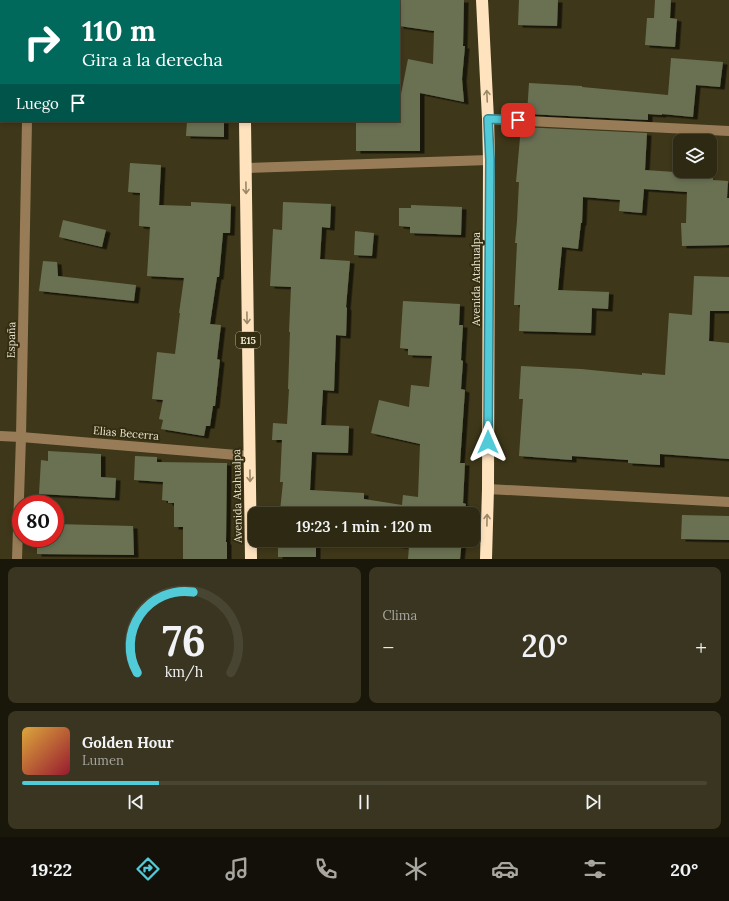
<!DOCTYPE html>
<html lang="es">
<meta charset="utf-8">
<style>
body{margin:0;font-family:Lora,serif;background:#3a3521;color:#f1f3f6;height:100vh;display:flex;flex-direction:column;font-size:15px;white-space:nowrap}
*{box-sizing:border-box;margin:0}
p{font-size:13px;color:#a7a6a0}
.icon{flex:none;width:22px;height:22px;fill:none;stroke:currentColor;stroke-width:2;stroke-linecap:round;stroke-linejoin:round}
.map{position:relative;height:559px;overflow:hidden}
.sheet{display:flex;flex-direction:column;gap:8px;padding:8px;background:#19170a;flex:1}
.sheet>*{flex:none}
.hud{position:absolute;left:0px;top:0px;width:400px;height:122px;box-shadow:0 2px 6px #0003,0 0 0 1px #494533;background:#00695c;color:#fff;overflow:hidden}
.controls{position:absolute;left:673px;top:134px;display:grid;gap:8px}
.controls a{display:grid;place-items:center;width:44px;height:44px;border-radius:8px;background:#2e2913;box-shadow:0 2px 6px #0003,0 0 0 1px #494533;font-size:20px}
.speed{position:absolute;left:12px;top:495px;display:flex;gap:8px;font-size:20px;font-weight:700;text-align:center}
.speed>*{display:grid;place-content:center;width:52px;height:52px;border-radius:50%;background:#2e2913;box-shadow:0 2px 6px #0003,0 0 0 1px #494533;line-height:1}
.speed .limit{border:6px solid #d22;background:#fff;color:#111}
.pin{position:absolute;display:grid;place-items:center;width:34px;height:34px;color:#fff;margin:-17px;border-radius:8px;box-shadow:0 2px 6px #0006}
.me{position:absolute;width:44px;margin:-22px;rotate:0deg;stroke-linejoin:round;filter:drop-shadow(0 0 3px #0008)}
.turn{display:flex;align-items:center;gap:14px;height:84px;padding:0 16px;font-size:18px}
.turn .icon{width:52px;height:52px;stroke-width:2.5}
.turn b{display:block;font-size:28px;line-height:34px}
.then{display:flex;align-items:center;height:38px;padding:0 16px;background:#0003;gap:8px;font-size:15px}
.big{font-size:30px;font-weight:600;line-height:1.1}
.sheet .card{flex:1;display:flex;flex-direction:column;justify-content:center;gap:6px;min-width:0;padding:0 14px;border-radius:8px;background:#3a3521}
.sheet .dial{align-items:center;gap:0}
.dial svg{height:104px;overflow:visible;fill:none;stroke:#494533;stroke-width:7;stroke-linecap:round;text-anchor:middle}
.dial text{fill:#f1f3f6;stroke:none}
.song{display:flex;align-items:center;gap:12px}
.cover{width:48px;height:48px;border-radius:6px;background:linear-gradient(135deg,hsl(40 70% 55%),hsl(350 70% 35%))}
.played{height:4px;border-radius:2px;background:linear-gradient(90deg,#52cbd9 20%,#494533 20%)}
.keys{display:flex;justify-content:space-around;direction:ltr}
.heat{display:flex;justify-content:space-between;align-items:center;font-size:22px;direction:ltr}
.sheet .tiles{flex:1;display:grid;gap:8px;grid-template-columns:1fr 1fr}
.card:last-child{grid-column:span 2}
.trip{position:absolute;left:248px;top:507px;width:232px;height:40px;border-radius:8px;background:#2e2913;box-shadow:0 2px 6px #0003,0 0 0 1px #494533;font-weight:600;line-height:40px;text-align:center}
.dock{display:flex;height:64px;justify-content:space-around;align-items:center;background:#121008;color:#a7a6a0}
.dock .icon{width:28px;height:28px}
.dock .current{color:#52cbd9}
.dock b{font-size:18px;color:#f1f3f6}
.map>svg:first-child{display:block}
</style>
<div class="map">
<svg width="729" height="559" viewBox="0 0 729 559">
<defs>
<filter id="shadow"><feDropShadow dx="4.5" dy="2.5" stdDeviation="0" flood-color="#0009"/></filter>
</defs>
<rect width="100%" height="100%" fill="#3e3719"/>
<g fill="#6a7152" filter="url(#shadow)">
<path d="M399 0H464L463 46H465L462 79 464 102 420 93V151H356V121H399V104L408 59 433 64 434 31 399 26Z"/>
<path d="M519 0H558L557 26 518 25Z"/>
<path d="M655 0H671L670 18 677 19 675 47 645 45 647 18H654Z"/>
<path d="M671 58 723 62 720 87 696 85 693 117 662 114V115L648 114V120L527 114 529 83 582 86V87L668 95Z"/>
<path d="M187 121H224V137L186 136Z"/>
<path d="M521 127 647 133 645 170 675 172V175L713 178V180L728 181 727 198H729V245L682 246 681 223H686L687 192 644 189 642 213 619 211 620 200 583 197 582 223H581L578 249 562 247 558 290 609 292 608 309 592 308 591 333 519 331 520 305H514L517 243H515L517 221 519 182H516Z"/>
<path d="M130 163 161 165 159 205 191 206V202L231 204 230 233H223L219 277H217L210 324 221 325 217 359 220 360 215 406H213L210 426H206L204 436 161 429 163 420 159 419 163 400 152 399 157 352 175 354 180 313H179L184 278 147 276 150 227 139 226 140 193 128 192Z"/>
<path d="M283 202 331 204 330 228 322 227 320 259 350 261 346 307 347 308 346 336 336 335 334 391 323 390 321 425 349 426 348 453 312 452 310 490 364 493V499L402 505 403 495 418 497 420 444 371 433 379 400 409 407 411 385 429 387 432 356 408 355V349L400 348 403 301 460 304 459 325H463L461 360 463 361 461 389 465 390 460 463H465L463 503 466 504 464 514H353L280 511 283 482H280L282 440H272L273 423 287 424 289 389H288L290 332H289L291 287 270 286 273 229 282 230Z"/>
<path d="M411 205 462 207 461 235 410 233V227L399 226V208H411Z"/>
<path d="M63 220 106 230 102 247 59 237Z"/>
<path d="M355 231 374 233 372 256 354 255Z"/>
<path d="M43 261 57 262 58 276 136 285 134 301 39 291Z"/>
<path d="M694 276 729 277V311H710L709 341 729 343V459L660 454V465L628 463V460L572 456V460L519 456 523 399H519L521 366 581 369 642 375V373L665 375 669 313 692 315Z"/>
<path d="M48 451 101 454V477L116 478 115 498 39 494 41 460 48 461Z"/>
<path d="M135 456 157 457V462L227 463 226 542H227V559H183V527H174V503H168V501L162 500 163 482 134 480Z"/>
<path d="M682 515 729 516V540L681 539Z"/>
<path d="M55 524 133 526 134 555 37 554V538H55Z"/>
<rect x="278" y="540" width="38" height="17"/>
<path d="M380 540H462L460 559H408L409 547 380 543Z"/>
</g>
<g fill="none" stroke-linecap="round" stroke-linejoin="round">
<g stroke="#987c57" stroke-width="10">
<path d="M29 1V0"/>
<path d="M488 119 729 131"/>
<path d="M245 168 489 160"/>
<path d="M0 436 21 437 249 456"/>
<path d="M488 489 729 502"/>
<path d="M17 559 21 437 27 121"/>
</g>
<g stroke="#ffe3bf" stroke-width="12">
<path d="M482 0 488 119 489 160 488 489 486 559"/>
<path d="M246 1V0"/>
<path d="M245 121 251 559"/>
</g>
</g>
<defs><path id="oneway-shaft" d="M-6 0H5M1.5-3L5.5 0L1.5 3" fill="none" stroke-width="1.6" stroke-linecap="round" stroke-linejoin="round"/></defs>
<g stroke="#9a8867">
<use href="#oneway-shaft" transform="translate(487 96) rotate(-93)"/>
<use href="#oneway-shaft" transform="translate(246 188) rotate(89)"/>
<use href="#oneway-shaft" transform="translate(247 318) rotate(89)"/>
<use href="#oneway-shaft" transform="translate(250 476) rotate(89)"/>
<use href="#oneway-shaft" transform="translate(487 520) rotate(-89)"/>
</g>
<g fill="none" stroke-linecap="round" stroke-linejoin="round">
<defs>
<path id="route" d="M488 442 490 160 488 119 518 120"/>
</defs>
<use href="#route" stroke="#35848d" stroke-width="10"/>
<use href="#route" stroke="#52cbd9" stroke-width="7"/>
</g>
<g text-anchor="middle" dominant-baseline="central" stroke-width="4" stroke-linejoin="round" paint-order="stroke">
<rect fill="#342d0f" stroke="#b2ad98" stroke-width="1" x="236" y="332" width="24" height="16" rx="3"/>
<g font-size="10" font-weight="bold" fill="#e8e4d3">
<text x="248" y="340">E15</text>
</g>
<g font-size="11" fill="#e8e4d3" stroke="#342d0f">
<text transform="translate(476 279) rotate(-90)">Avenida Atahualpa</text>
<text transform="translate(11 340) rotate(-89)">España</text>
<text transform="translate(126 433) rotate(5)">Elias Becerra</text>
<text transform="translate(237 496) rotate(-91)">Avenida Atahualpa</text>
</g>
</g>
</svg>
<div class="controls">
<a><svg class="icon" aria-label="layers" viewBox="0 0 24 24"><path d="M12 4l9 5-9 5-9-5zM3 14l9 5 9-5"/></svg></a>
</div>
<div class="speed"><div class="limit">80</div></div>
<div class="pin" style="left:518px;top:120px;background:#d93025"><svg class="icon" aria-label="arrive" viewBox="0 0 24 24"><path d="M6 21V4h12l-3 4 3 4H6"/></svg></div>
<svg class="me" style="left:488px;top:442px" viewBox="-20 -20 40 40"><path d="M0-17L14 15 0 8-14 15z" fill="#52cbd9" stroke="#fff" stroke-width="4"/></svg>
<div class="trip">19:23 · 1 min · 120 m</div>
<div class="hud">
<div class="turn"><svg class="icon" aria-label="right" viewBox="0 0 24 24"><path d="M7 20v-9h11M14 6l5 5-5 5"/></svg><div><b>110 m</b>Gira a la derecha</div></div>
<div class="then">Luego<svg class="icon" aria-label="arrive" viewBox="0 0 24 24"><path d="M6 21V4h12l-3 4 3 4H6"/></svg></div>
</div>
</div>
<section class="sheet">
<div class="tiles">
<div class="card dial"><svg viewBox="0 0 100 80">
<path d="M14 69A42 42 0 1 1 86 69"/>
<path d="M14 69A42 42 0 0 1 57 7" stroke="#52cbd9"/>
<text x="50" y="56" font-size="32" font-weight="700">76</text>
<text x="50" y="72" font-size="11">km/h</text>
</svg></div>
<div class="card"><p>Clima</p>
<div class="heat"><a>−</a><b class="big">20°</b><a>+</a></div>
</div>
<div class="card">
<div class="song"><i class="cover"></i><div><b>Golden Hour</b><p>Lumen</p></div></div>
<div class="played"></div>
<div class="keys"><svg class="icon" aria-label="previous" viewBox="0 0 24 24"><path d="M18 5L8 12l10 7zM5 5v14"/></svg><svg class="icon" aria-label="pause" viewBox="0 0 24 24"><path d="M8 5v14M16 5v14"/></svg><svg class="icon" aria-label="next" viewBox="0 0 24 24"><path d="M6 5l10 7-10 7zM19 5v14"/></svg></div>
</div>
</div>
</section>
<nav class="dock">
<b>19:22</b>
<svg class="icon current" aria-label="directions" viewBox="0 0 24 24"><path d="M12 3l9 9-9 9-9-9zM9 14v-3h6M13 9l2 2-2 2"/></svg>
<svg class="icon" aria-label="music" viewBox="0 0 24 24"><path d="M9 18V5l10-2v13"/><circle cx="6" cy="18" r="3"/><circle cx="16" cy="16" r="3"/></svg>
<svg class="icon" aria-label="phone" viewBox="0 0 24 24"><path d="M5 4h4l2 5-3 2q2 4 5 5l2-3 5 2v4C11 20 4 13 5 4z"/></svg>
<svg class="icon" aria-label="climate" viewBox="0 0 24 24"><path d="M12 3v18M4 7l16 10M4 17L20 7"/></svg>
<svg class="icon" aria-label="car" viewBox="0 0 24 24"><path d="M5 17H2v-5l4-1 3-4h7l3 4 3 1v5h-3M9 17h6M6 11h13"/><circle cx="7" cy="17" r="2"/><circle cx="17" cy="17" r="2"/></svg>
<svg class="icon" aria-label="filters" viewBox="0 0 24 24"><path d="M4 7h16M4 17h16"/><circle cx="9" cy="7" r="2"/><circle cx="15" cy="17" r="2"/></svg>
<b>20°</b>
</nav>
